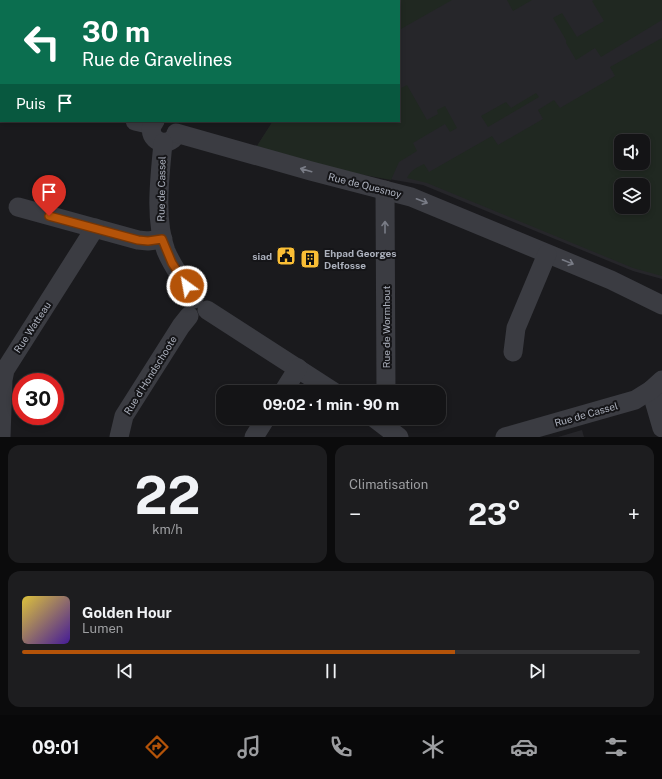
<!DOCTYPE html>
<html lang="fr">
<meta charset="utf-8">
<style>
body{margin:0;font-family:"Public Sans",sans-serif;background:#1d1d1f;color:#f1f3f6;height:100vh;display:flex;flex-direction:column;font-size:15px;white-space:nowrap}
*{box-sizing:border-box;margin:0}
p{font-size:13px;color:#9d9ea1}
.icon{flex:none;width:22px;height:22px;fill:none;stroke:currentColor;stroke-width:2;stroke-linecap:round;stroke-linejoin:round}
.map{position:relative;height:437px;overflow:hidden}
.sheet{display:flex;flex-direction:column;gap:8px;padding:8px;background:#0b0b0c;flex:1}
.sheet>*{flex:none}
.hud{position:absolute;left:0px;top:0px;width:400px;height:122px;box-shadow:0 2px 6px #0003,0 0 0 1px #333335;background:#0b6e4f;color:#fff;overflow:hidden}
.buttons{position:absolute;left:614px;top:134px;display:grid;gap:8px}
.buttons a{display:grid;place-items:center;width:36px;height:36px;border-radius:8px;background:#141416;box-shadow:0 2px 6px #0003,0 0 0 1px #333335;font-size:20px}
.speed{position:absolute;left:12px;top:373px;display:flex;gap:8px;font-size:20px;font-weight:700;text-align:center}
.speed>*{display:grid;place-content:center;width:52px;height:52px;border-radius:50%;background:#141416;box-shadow:0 2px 6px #0003,0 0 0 1px #333335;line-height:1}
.speed .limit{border:6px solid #d22;background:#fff;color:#111}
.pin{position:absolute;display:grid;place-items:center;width:34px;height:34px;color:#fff;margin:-41px -17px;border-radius:50% 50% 50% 0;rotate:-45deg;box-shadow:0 0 4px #0007}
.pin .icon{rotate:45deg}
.me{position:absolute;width:44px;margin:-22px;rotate:328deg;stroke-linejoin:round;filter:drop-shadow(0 0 3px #0008)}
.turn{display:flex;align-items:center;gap:14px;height:84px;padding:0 16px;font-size:18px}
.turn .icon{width:52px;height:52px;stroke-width:2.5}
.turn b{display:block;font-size:28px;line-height:34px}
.then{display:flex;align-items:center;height:38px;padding:0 16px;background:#0003;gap:8px;font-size:15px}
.big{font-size:30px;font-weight:700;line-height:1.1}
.sheet .widget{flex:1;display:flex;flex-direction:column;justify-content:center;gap:6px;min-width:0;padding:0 14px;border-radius:12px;background:#1d1d1f}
.sheet .dial{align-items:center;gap:0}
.dial b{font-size:52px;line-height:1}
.song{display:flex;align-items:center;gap:12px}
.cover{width:48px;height:48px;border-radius:6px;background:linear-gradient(135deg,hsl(50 70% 55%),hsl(260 70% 35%))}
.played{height:4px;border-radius:2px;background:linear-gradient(90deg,#b45309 70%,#333335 70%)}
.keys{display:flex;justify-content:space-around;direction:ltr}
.heat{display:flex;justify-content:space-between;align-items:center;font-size:22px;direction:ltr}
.sheet .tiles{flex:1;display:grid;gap:8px;grid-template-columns:1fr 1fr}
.widget:last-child{grid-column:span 2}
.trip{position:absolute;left:216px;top:385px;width:230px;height:40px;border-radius:12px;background:#141416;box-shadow:0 2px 6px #0003,0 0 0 1px #333335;font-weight:700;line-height:40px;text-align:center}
.tab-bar{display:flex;height:64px;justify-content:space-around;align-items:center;background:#080809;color:#9d9ea1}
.tab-bar .icon{width:28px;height:28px}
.tab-bar .active{color:#b45309}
.tab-bar b{font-size:18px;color:#f1f3f6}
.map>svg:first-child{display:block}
</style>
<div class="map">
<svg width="662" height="437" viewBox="0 0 662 437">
<rect width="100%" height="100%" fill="#1a1a1d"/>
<g fill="#26262a" fill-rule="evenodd">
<path d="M349 0H662V279L633 271 423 185 343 171 257 146 273 121H399V1H349ZM621 141H643V163H621ZM621 185H643V207H621Z"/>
<path d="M582 430 584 437H558Z"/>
</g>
<g fill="#202821" fill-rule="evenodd">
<path d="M349 0H452L399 30V1H349Z"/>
<path d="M507 0H532L513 11Z"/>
<path d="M594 0H662V20L601 57 595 48 576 60 566 43V40L553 18 562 13 577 37 604 21 592 1Z"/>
<path d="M662 38V276L633 268 427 183 407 178C411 170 416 168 424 164L429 172 492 136 498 145 543 119 538 110 554 100 560 108 615 76 610 67ZM621 141H643V163H621ZM621 185H643V207H621Z"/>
<path d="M407 85 427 120 438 114 437 110 445 106 457 128 450 132 445 124 413 143 417 151 399 162 391 180 343 171 257 146 273 121H399V89Z"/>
<path d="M536 93 539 97 488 127 481 116 506 102 511 108Z"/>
</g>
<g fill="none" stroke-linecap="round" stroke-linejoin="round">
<g stroke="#3b3c42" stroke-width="19">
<path d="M0 0 3 1"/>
<path d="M167 1V0"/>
<path d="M0 83H1"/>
<path d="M135 121 152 125"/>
<path d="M155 121C144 134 160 149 173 139"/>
<path d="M176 133 311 171 411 197 611 280 662 305"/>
<path d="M163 143C160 176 154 219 166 251 173 268 185 283 194 299"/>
<path d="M385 190 386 392"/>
<path d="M18 207 138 240 148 241 163 239"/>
<path d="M207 310 334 392"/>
<path d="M513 352 516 328 547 254"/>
<path d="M651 390 662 428"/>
<path d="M283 392 298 368"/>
<path d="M374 418 399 437"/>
<path d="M1 437 3 380 5 370 95 228"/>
<path d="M119 437 124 416 181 326 189 316"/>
<path d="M254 437 266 418"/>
<path d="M505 437 635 400 651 390 662 380"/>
</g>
</g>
<defs><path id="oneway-shaft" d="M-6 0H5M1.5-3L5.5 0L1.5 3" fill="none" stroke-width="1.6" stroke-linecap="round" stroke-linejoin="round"/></defs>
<g stroke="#797c86">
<use href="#oneway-shaft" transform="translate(306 170) rotate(-164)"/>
<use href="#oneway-shaft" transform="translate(422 201) rotate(21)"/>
<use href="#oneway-shaft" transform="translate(385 227) rotate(-90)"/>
<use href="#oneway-shaft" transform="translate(568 262) rotate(22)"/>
</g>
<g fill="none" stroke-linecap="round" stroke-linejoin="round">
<defs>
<path id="route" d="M49 216 138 240 148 241 162 239 172 263 187 286"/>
</defs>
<use href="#route" stroke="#753606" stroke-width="10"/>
<use href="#route" stroke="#b45309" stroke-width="7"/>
</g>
<defs>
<symbol id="civic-square" viewBox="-11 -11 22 22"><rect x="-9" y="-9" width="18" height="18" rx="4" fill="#fabe35" stroke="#151518"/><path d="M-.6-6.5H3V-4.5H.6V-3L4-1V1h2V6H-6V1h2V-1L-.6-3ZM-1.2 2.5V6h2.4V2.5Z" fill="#111"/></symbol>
<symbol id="building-square" viewBox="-11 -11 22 22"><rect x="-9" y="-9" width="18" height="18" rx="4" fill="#fabe35" stroke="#151518"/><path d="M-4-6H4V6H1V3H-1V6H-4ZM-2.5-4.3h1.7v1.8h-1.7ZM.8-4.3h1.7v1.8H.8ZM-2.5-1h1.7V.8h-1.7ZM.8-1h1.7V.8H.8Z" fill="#111"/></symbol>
</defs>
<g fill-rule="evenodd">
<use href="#civic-square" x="275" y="245" width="22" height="22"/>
<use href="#building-square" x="299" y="248" width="22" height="22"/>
</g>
<g text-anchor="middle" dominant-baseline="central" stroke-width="4" stroke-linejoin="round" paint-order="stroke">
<g font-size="10" fill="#acb1bd" stroke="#151518">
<text transform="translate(365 185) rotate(14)">Rue de Quesnoy</text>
<text transform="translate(161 189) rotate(-89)">Rue de Cassel</text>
<text transform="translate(32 327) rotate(-57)">Rue Watteau</text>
<text transform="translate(386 327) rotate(-90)">Rue de Wormhout</text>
<text transform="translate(150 375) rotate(-58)">Rue d'Hondschoote</text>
<text transform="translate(586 414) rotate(-16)">Rue de Cassel</text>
</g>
<g font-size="10" font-weight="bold" fill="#acb1bd" stroke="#151518" text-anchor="start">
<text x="324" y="253">Ehpad Georges<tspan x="324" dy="12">Delfosse</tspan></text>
<text x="272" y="256" text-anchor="end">siad</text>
</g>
</g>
</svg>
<div class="buttons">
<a><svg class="icon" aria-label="sound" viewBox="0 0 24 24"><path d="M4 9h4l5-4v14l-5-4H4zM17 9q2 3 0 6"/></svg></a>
<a><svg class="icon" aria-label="layers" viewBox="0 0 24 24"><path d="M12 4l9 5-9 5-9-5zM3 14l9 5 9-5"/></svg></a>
</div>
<div class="speed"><div class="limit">30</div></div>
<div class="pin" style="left:49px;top:216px;background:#d93025"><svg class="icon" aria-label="arrive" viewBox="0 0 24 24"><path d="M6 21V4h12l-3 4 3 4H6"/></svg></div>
<svg class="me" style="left:187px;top:286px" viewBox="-20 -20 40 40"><circle r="17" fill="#b45309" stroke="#fff" stroke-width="3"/><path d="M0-11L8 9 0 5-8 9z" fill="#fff"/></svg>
<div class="trip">09:02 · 1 min · 90 m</div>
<div class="hud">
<div class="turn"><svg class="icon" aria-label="left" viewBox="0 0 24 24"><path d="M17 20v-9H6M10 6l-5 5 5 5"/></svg><div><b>30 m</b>Rue de Gravelines</div></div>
<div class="then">Puis<svg class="icon" aria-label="arrive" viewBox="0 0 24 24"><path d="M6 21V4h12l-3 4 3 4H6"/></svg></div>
</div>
</div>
<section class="sheet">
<div class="tiles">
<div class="widget dial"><b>22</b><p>km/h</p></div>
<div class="widget"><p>Climatisation</p>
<div class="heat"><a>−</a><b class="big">23°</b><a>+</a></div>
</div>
<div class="widget">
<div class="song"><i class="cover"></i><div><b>Golden Hour</b><p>Lumen</p></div></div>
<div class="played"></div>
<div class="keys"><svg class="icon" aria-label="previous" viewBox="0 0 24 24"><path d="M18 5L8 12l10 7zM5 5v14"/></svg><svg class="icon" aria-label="pause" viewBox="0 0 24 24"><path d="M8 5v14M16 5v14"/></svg><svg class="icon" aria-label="next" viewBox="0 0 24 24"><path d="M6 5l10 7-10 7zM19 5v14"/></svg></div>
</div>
</div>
</section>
<nav class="tab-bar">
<b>09:01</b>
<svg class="icon active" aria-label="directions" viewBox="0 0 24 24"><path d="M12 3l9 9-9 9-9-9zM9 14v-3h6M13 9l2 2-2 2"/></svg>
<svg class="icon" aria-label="music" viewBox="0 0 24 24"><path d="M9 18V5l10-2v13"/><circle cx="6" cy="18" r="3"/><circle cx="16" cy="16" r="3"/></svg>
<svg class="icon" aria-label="phone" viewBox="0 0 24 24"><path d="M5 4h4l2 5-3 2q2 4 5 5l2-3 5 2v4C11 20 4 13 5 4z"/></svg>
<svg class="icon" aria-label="climate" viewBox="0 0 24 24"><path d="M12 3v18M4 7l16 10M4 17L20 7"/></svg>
<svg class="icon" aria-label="car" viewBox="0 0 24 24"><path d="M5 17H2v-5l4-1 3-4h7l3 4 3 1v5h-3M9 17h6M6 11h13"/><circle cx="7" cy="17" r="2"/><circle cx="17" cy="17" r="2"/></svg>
<svg class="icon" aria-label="filters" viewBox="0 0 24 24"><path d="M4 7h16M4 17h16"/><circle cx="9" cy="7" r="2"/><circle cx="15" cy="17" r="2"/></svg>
</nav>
